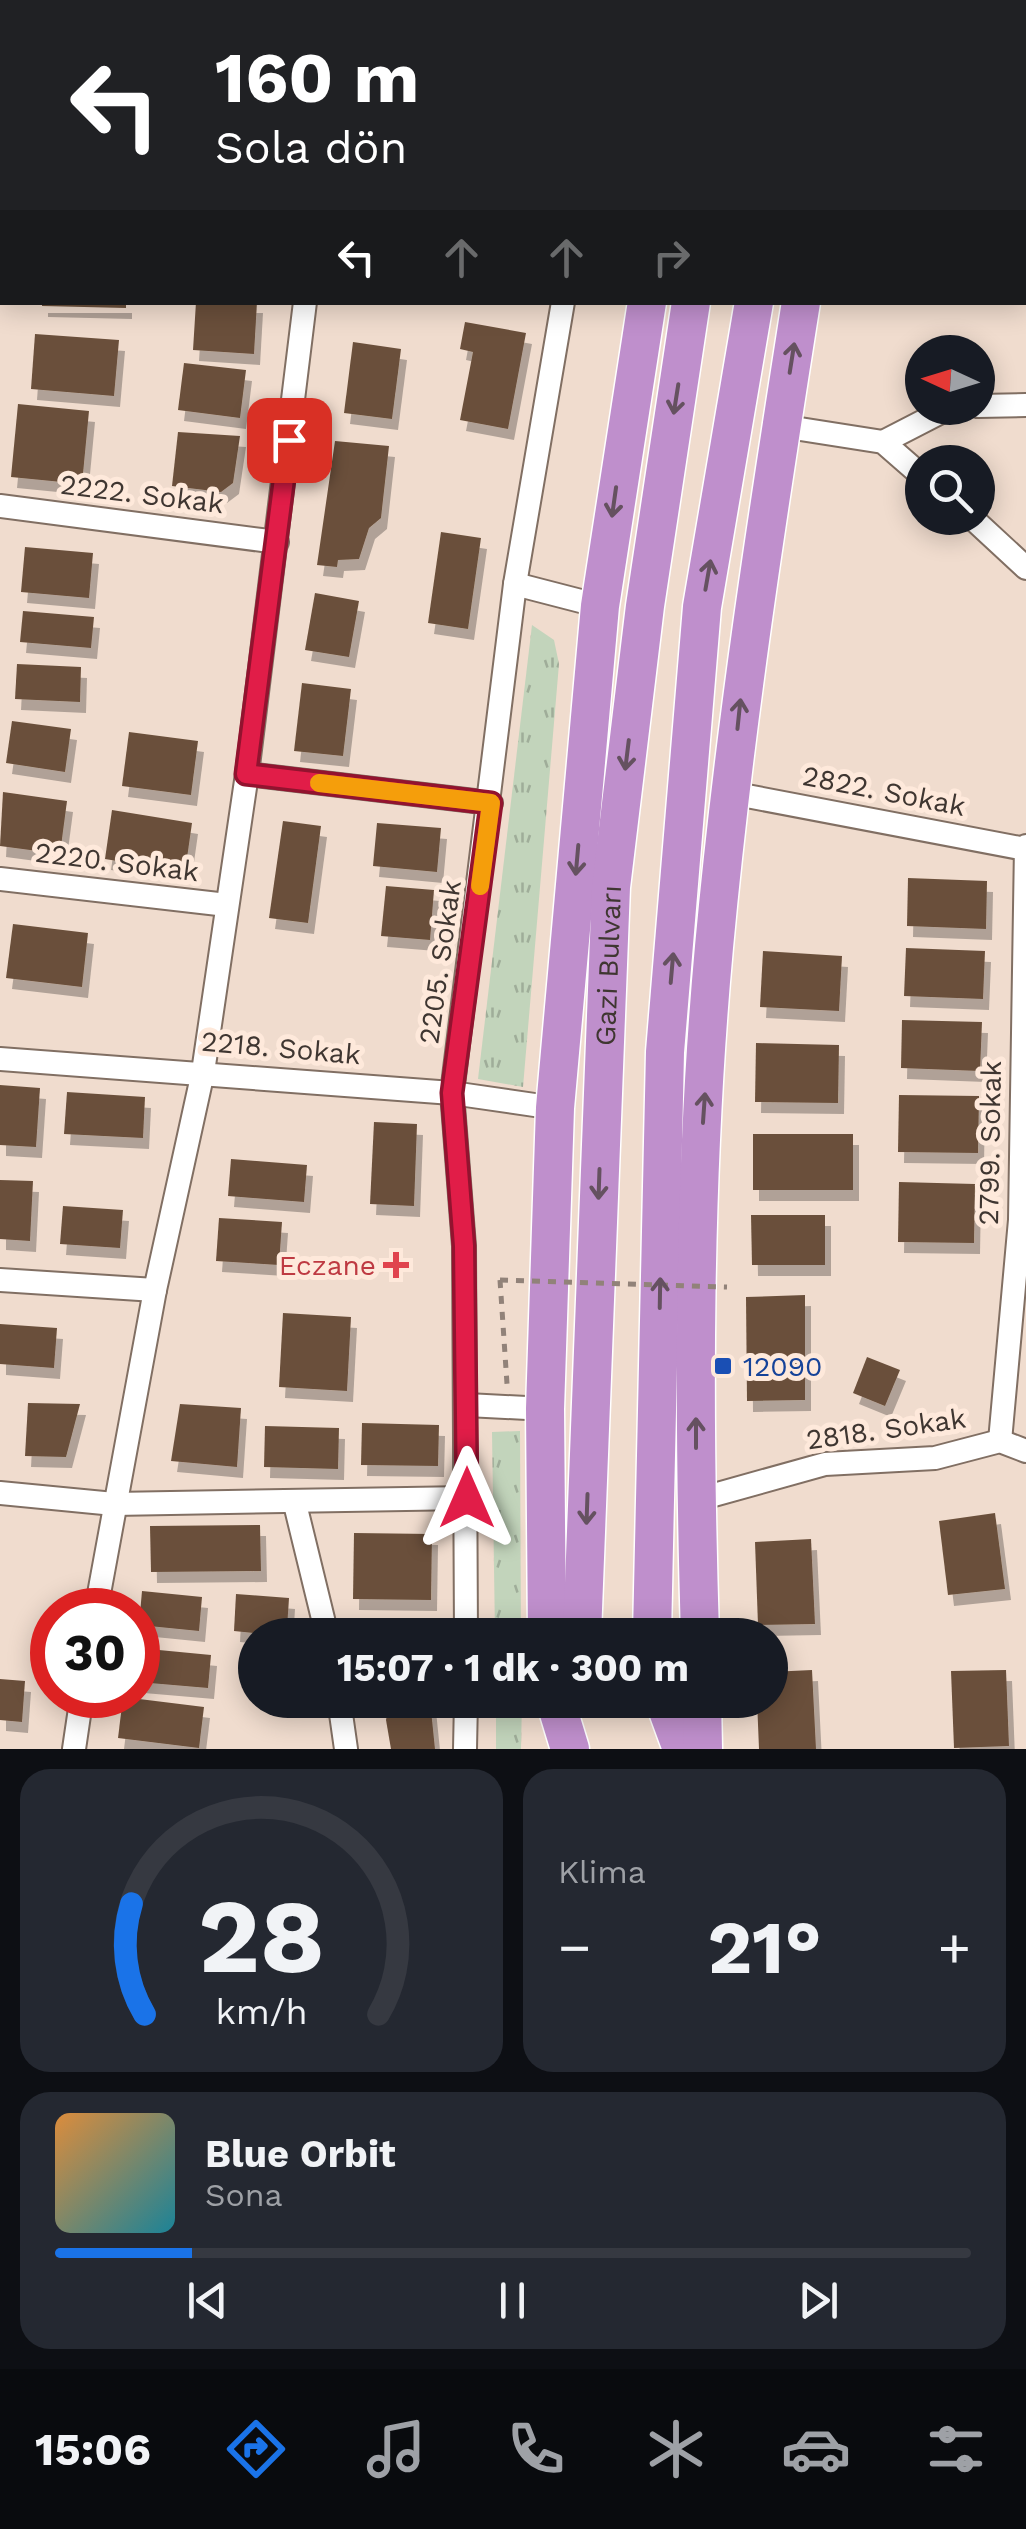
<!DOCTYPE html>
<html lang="tr">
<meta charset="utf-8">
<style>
body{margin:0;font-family:"Work Sans",sans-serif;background:#242831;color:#f1f3f6;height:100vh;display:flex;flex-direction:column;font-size:38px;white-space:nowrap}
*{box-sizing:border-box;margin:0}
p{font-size:32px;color:#9ea1a6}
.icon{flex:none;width:55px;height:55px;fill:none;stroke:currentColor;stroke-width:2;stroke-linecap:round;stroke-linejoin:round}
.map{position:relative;height:1749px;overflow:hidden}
.panel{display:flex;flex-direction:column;gap:20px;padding:20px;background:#0d0f14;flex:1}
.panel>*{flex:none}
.guide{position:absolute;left:0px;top:0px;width:1028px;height:305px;box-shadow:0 5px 25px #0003;background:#202124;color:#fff;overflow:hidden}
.needle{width:65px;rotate:274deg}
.controls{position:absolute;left:905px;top:335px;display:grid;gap:20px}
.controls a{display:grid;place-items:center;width:90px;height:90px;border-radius:50%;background:#171b24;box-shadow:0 5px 25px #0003;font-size:50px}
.speed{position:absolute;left:30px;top:1588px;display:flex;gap:20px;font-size:50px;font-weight:700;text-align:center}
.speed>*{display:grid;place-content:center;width:130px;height:130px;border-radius:50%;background:#171b24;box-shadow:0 5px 25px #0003;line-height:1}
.speed .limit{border:15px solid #d22;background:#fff;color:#111}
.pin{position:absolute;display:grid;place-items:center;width:85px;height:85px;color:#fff;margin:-42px;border-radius:20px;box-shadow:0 5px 15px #0006}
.me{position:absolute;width:110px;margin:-55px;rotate:0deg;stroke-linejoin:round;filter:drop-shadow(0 0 8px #0008)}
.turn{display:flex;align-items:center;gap:35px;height:210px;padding:0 50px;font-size:45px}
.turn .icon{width:130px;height:130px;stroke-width:2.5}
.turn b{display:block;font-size:70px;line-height:85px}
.lanes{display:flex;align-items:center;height:95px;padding:0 50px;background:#0003;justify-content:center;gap:50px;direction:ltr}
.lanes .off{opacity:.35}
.big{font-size:75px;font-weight:700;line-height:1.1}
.panel .card{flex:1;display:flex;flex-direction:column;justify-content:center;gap:15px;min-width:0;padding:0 35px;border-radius:30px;background:#242831}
.panel .dial{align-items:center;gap:0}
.dial svg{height:260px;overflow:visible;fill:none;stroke:#363941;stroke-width:7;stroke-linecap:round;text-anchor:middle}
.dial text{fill:#f1f3f6;stroke:none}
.song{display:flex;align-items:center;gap:30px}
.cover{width:120px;height:120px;border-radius:15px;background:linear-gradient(135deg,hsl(30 70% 55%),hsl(190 70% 35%))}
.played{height:10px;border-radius:5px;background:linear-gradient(90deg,#1a73e8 15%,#363941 15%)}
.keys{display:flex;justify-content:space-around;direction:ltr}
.heat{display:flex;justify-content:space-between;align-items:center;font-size:55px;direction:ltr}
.panel .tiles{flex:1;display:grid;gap:20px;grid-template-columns:1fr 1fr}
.card:last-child{grid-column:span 2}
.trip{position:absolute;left:238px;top:1618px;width:550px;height:100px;border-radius:50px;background:#171b24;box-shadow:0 5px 25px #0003;font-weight:700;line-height:100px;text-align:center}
.menu{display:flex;height:160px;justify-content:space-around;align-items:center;background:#090b0e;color:#9ea1a6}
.menu .icon{width:70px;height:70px}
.menu .active{color:#1a73e8}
.menu b{font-size:45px;color:#f1f3f6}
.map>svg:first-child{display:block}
</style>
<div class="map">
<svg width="1026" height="1749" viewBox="0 0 1026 1749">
<defs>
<pattern id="grass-tufts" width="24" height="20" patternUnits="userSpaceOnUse" patternTransform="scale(2.5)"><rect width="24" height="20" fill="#c2d4bb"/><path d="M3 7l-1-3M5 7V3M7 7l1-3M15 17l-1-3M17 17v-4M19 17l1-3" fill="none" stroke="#9fad99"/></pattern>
<filter id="shadow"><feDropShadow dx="6" dy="11" stdDeviation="0" flood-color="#0004"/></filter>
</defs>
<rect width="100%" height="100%" fill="#f0dcce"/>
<g fill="url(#grass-tufts)">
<path d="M532 625 554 640 559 664 523 1087 478 1079Z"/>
<path d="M520 1431 521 1635H495L492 1432Z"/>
<path d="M496 1700H522L521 1749H496Z"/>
</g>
<g fill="#6b503b" filter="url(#shadow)">
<path d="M42 302H126V308L42 306Z"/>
<path d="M196 302H257L254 354 193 350Z"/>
<path d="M465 322 526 333 508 429 460 420 473 352 460 349Z"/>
<path d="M35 334 119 340 114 396 31 389Z"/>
<path d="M353 342 401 349 392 419 344 413Z"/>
<path d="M184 363 246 370 240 418 178 410Z"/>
<path d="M18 404 89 411 82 484 11 477Z"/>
<path d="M178 432 240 436 233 483 221 492 172 486Z"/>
<path d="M335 441 389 446 381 518 369 528 359 559 338 560 337 567 317 565Z"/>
<path d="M441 532 481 538 468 629 428 623Z"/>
<path d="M25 547 93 553 89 598 21 592Z"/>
<path d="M315 593 359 601 349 657 305 650Z"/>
<path d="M23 611 94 617 91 648 20 642Z"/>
<path d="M17 664 81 667 80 702 15 699Z"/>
<path d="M302 683 351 689 343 756 294 751Z"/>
<path d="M12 721 71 729 65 772 6 763Z"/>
<path d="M129 732 198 741 191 795 122 786Z"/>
<path d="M3 792 67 801 60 854 0 846Z"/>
<path d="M112 810 192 823 185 872 105 859Z"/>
<path d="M283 821 321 826 308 923 269 918Z"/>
<path d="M377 823 441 828 437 872 373 866Z"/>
<path d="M908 878 987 881 986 929 907 926Z"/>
<path d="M386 886 434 890 430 940 381 936Z"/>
<path d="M13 924 88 933 82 987 6 978Z"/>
<path d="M906 948 985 951 983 999 904 996Z"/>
<path d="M763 951 842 956 839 1011 760 1007Z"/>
<path d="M902 1020 982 1022 980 1071 901 1068Z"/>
<path d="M756 1043 839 1045 838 1103 755 1102Z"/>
<path d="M0 1085 40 1088 36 1147 0 1145Z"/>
<path d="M67 1092 145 1097 143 1138 64 1134Z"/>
<path d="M899 1095 979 1096 978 1153 898 1152Z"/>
<path d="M374 1122 417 1124 414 1206 370 1204Z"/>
<rect x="753" y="1134" width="100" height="56"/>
<path d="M231 1159 307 1165 304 1202 228 1196Z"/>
<path d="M0 1180 33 1181 30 1241 0 1239Z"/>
<path d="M899 1182 975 1184 974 1243 898 1242Z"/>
<path d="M63 1206 123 1210 120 1248 60 1244Z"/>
<path d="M751 1215H825V1265H752Z"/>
<path d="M219 1218 282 1222 279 1265 216 1261Z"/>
<path d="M805 1295V1400L747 1401 746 1297Z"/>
<path d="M283 1313 351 1317 347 1391 279 1387Z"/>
<path d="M0 1324 57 1328 54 1368 0 1364Z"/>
<path d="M867 1357 900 1370 885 1406 853 1393Z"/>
<path d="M28 1403 80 1404 66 1457 25 1456Z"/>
<path d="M180 1404 241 1408 237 1467 171 1461Z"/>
<path d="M362 1423 439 1425 438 1466 361 1465Z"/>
<path d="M265 1426 339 1428 338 1469 264 1467Z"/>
<path d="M995 1513 1005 1589 948 1595 939 1521Z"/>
<path d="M260 1525 261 1571 151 1572 150 1526Z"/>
<path d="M354 1533 432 1534 431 1600 353 1599Z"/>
<path d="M811 1539 815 1624 758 1625 755 1542Z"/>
<path d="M142 1591 202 1597 199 1631 139 1625Z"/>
<path d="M236 1594 289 1598 287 1629 272 1635 234 1631Z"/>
<path d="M138 1648 211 1655 208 1688 138 1682Z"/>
<path d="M812 1670 816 1749H759L757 1700H770V1672Z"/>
<path d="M1006 1670 1009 1746 954 1748 951 1671Z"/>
<path d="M0 1679 25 1681 22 1722 0 1720Z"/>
<path d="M123 1697 204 1707 199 1748 118 1738Z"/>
<path d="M390 1700H430L435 1749H391L386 1720Z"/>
</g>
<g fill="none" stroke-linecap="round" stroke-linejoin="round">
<defs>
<path id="service" d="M1025 72 1026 71"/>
<g id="minor">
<path d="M403 0 405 2"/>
<path d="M373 2 374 0"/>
<path d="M1025 213H1026"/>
<path d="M978 406 1026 405"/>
<path d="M781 426 883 442 922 476"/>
<path d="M883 442 949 408"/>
<path d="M0 506 277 542"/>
<path d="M972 518 1026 568"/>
<path d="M515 584 600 606"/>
<path d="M247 774 491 803"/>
<path d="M731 793 1025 849"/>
<path d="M0 879 227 905"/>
<path d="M0 1059 452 1093 555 1108"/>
<path d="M0 1280 155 1290"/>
<path d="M467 1405 545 1409"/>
<path d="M1000 1441 1020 1220 1026 846"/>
<path d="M0 1493 114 1504 467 1498"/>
<path d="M696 1500 825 1464 935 1458 1000 1441 1026 1451"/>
<path d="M295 1504 327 1635"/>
<path d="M96 1610 155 1290 203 1072 247 774 305 302"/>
<path d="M466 1635 464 1246 452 1093 515 584 563 302"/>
<path d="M339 1700 346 1749"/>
<path d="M74 1749 82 1695"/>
<path d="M465 1749 466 1700"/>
</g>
<g id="trunk">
<path d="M704 2V0"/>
<path d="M756 2 757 0"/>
<path d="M817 2 818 0"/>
<path d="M862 2 863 0"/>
<path d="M547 1635 545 1409 555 1108 600 606 647 302"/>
<path id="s1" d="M582 1635 611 887 645 606 691 302"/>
<path d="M652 1635 665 1052 702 607 754 302"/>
<path d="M700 1635C693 1406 693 1176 714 947 734 731 767 517 801 302"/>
<path d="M555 1700 570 1749"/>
<path d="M664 1700 682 1749"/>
<path d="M702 1700 703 1749"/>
</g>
</defs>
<use href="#service" stroke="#816f63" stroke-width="15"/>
<use href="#minor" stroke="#816f63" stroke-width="26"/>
<use href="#trunk" stroke="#fff" stroke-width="41"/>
<path stroke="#918279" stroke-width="5" stroke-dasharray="8 8" stroke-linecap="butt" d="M500 1280 507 1384"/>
<use href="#service" stroke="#fff" stroke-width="11"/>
<use href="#minor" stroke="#fff" stroke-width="22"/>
<use href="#trunk" stroke="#bf8fcc" stroke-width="38"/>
<path stroke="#918279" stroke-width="5" stroke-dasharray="8 8" stroke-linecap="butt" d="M500 1280 727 1287"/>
</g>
<defs><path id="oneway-shaft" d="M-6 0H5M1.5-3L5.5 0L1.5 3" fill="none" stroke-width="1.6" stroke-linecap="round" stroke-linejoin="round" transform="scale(2.5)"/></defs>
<g stroke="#655160">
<use href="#oneway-shaft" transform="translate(792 358) rotate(-81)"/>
<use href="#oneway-shaft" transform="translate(676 399) rotate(99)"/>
<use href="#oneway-shaft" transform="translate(614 502) rotate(98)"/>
<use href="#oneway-shaft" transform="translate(708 575) rotate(-80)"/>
<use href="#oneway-shaft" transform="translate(739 714) rotate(-84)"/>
<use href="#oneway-shaft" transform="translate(627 755) rotate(97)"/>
<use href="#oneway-shaft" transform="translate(577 860) rotate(95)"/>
<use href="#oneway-shaft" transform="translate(672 968) rotate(-85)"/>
<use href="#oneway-shaft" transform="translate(704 1108) rotate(-86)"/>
<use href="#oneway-shaft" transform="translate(599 1184) rotate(92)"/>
<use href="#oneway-shaft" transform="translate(660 1293) rotate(-89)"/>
<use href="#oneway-shaft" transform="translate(696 1433) rotate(-90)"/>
<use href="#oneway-shaft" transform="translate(587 1509) rotate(92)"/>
</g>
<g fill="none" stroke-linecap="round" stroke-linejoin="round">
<defs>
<path id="route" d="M289 440 246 774 491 803 452 1093 464 1246 467 1498"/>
</defs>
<use href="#route" stroke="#92132f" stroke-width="25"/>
<use href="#route" stroke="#e11d48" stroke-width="18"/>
<path stroke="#f59e0b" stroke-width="18" d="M319 783 491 803 480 886"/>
</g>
<path fill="#e0444e" stroke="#fee9db" stroke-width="4" d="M391 1250h10v10h10v10h-10v10h-10v-10h-10v-10h10z"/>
<rect fill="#1a4fb4" stroke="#fee9db" stroke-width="4" x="713" y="1356" width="20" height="20" rx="5"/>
<g text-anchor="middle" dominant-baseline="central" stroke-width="10" stroke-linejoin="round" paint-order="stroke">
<g font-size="28" fill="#3f3631" stroke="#fee9db">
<text transform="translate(142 494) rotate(7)">2222. Sokak</text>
<text transform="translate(884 791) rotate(11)">2822. Sokak</text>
<text transform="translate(117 862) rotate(7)">2220. Sokak</text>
<text transform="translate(440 962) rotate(-82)">2205. Sokak</text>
<text stroke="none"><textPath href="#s1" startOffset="670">Gazi Bulvarı</textPath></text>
<text transform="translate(281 1048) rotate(5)">2218. Sokak</text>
<text transform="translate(990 1143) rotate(-89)">2799. Sokak</text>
<text transform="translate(886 1429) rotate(-8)">2818. Sokak</text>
</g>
<g font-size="28" fill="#be3a42" stroke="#fee9db" text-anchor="end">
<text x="376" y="1265">Eczane</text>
</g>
<g font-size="28" fill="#164399" stroke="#fee9db" text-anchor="start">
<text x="743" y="1366">12090</text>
</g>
</g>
</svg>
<div class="controls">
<a><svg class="needle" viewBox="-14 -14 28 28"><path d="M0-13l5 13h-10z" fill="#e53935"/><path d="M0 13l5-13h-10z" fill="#9ea1a6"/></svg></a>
<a><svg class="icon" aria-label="search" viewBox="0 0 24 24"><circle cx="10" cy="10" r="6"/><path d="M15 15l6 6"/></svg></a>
</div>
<div class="speed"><div class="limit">30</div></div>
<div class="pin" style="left:289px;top:440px;background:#d93025"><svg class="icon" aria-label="arrive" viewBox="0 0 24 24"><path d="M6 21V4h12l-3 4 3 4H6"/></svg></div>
<svg class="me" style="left:467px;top:1498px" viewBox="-20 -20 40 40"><path d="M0-17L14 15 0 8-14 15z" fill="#e11d48" stroke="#fff" stroke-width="4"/></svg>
<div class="trip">15:07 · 1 dk · 300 m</div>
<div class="guide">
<div class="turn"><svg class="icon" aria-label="left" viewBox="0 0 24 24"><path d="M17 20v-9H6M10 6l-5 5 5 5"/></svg><div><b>160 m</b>Sola dön</div></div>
<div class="lanes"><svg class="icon" aria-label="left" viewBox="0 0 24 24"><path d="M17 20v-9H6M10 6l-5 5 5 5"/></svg><svg class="icon off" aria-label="ahead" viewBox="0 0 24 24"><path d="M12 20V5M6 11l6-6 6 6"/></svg><svg class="icon off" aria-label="ahead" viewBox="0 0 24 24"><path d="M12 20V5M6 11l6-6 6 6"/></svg><svg class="icon off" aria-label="right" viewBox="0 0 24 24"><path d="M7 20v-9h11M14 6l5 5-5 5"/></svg></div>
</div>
</div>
<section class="panel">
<div class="tiles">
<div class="card dial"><svg viewBox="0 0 100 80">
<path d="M14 69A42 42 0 1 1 86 69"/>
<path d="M14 69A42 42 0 0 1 10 35" stroke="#1a73e8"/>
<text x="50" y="56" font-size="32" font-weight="700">28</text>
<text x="50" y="72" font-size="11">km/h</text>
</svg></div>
<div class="card"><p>Klima</p>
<div class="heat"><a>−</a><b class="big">21°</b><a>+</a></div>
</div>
<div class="card">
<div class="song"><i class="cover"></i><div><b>Blue Orbit</b><p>Sona</p></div></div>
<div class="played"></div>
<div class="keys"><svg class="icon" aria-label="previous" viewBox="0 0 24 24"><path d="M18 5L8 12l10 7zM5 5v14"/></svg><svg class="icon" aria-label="pause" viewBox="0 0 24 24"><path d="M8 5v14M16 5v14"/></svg><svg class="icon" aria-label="next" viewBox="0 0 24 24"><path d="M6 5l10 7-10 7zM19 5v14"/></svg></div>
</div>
</div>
</section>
<nav class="menu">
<b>15:06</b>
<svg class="icon active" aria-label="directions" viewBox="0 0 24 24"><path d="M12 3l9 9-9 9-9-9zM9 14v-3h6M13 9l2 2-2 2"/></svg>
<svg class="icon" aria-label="music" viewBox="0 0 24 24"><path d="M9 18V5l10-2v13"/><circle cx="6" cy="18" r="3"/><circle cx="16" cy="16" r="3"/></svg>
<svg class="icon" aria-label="phone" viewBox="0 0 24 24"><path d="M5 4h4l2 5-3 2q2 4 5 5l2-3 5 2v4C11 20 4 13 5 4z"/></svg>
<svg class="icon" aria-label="climate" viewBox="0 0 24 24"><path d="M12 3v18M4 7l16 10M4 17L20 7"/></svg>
<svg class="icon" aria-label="car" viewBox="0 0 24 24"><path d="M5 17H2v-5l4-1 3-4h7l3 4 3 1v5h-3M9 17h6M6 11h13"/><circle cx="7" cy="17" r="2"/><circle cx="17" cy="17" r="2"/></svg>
<svg class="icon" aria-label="filters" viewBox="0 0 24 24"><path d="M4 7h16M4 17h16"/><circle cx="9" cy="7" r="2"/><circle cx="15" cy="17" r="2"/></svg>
</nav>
